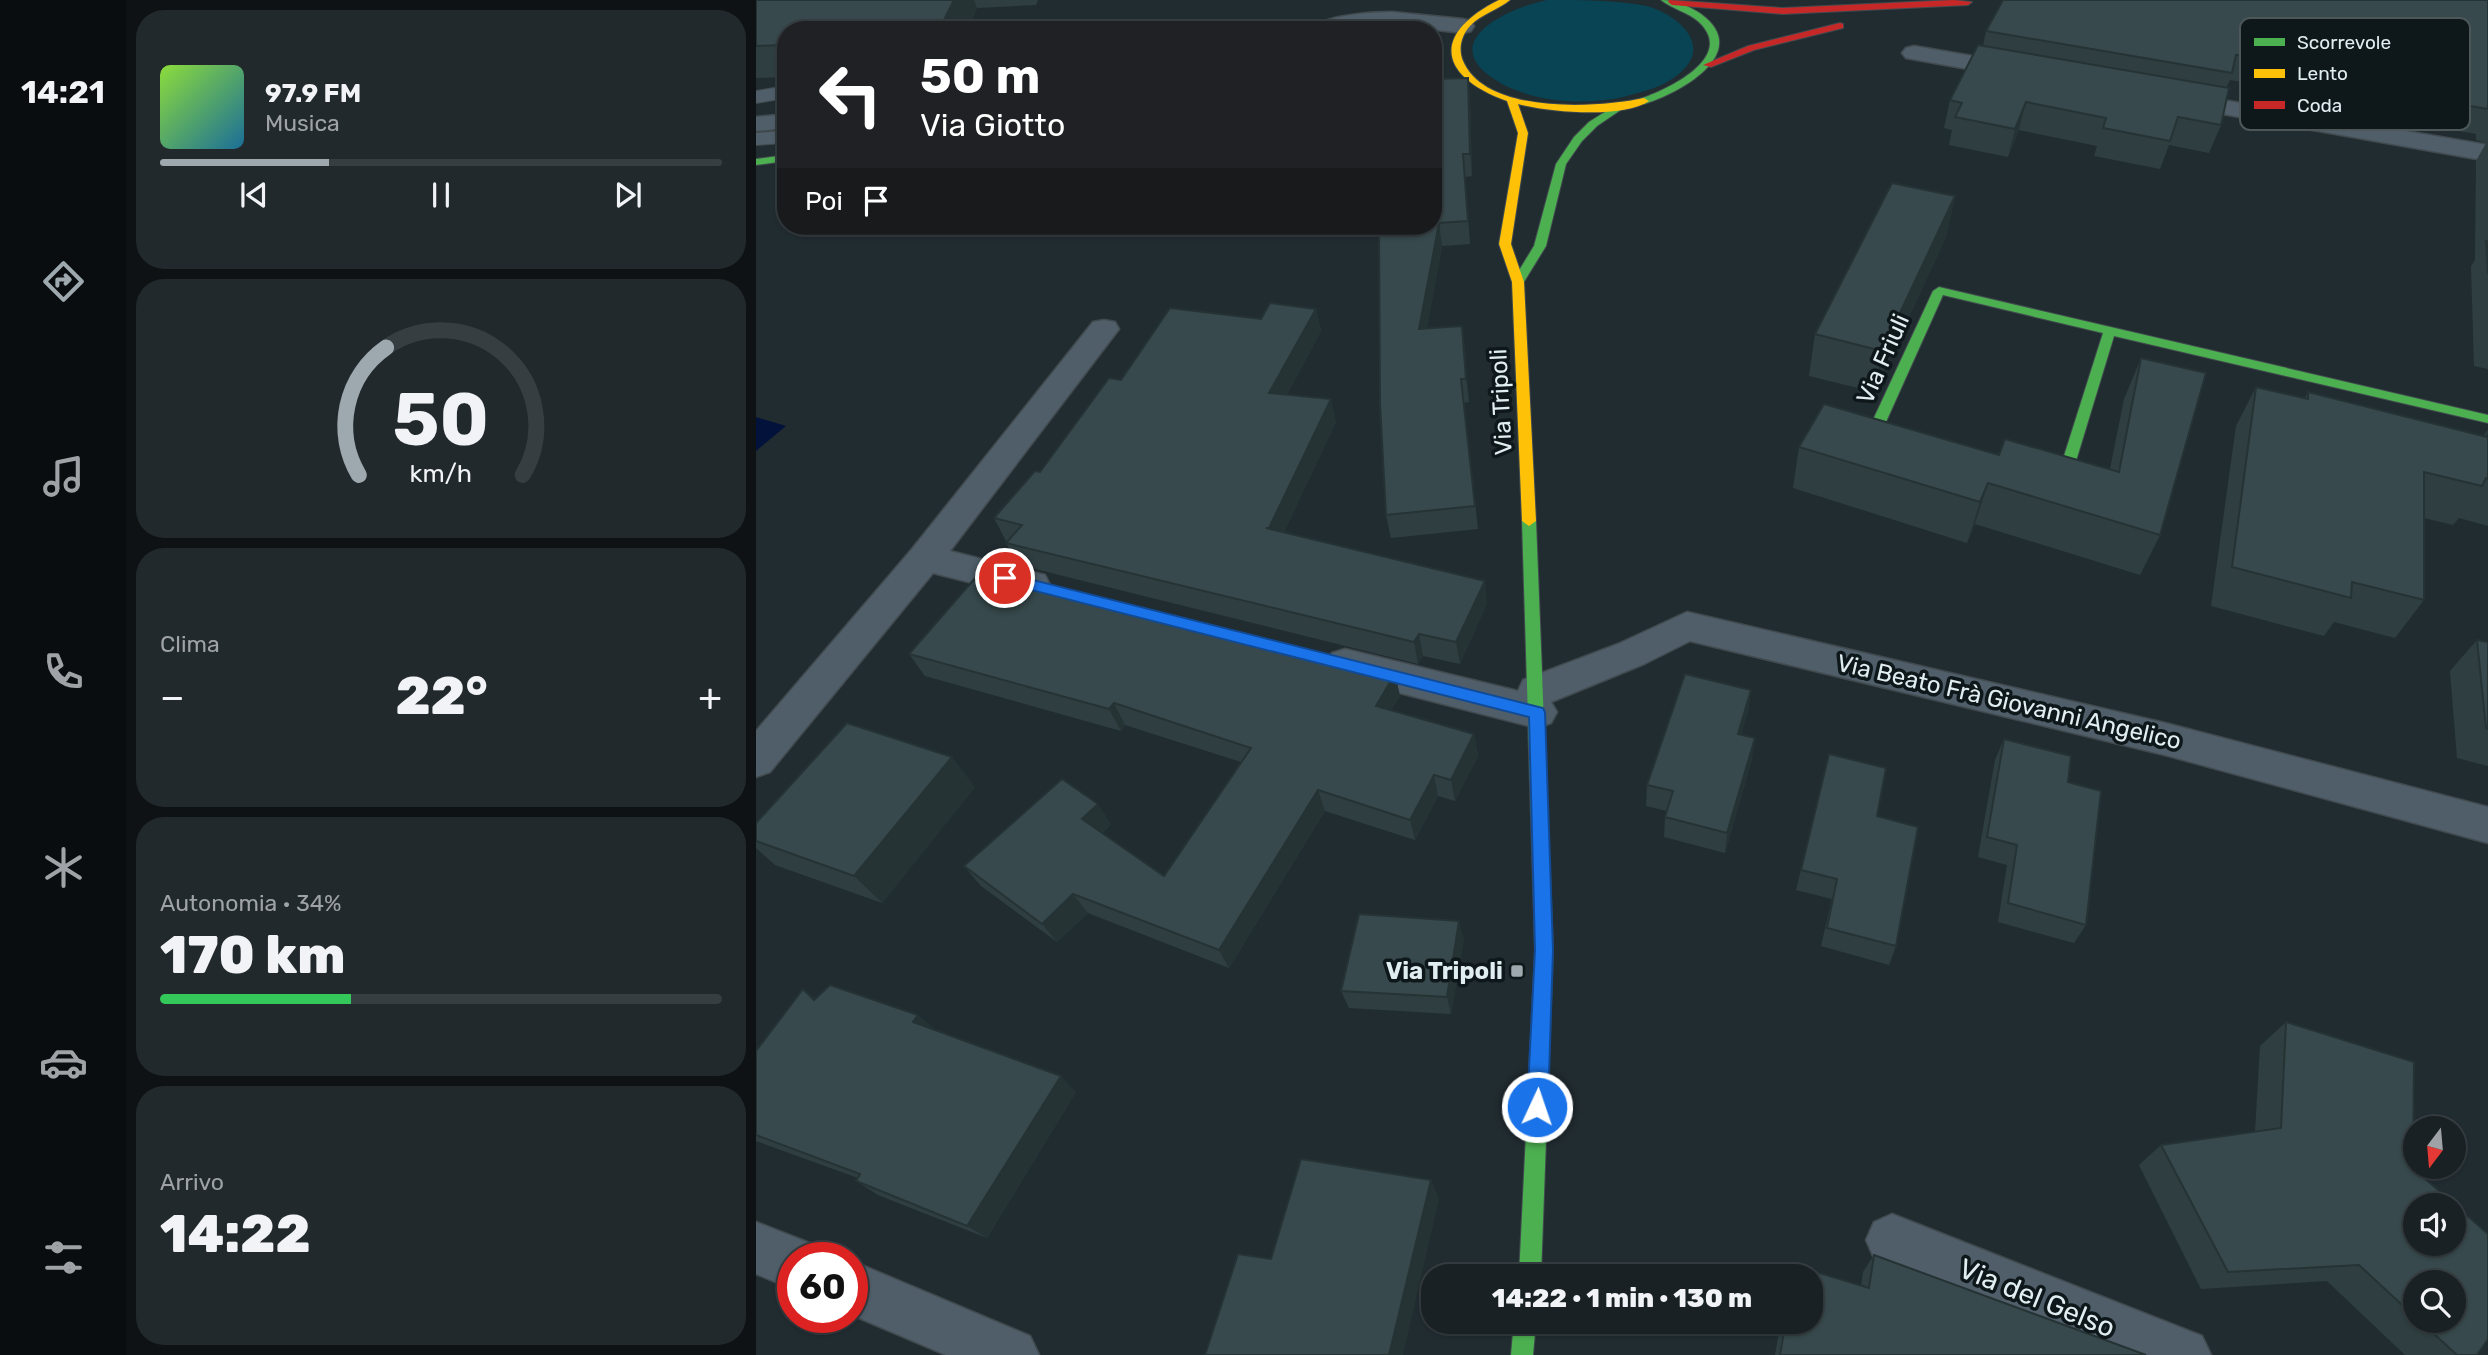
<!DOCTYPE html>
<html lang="it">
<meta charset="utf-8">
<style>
body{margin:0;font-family:Rubik,sans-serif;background:#22292d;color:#f1f3f6;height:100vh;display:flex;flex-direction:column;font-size:26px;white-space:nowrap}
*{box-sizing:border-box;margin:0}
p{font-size:23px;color:#9fa3a7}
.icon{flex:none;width:38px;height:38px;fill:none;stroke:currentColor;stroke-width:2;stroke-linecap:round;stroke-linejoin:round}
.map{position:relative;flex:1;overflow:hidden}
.details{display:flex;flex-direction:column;gap:10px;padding:10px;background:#0e1214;width:630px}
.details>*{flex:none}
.top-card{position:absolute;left:21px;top:21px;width:665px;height:214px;border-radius:28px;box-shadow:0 2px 5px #0004,0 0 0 2px #373e42;background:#202124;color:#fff;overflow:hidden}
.needle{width:46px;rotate:196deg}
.buttons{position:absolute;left:1647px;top:1116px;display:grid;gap:14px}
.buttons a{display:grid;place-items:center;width:63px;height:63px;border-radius:50%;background:#192125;box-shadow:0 2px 5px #0004,0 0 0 2px #373e42;font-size:35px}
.speed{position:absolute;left:21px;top:1242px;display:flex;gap:14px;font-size:35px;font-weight:700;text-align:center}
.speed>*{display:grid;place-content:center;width:91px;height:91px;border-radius:50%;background:#192125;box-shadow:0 2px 5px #0004,0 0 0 2px #373e42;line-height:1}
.speed .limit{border:10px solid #d22;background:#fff;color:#111}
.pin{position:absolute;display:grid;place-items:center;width:60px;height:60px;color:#fff;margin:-30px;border:4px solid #fff;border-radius:50%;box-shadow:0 2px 7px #0007}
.me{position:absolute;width:77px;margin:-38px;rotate:3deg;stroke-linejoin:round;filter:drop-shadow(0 0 5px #0008)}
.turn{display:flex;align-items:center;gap:24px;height:147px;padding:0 28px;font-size:32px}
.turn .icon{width:91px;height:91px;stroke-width:2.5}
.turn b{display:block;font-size:49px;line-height:60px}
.then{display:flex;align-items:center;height:66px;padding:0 28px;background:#0003;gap:14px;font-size:26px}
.big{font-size:52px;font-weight:800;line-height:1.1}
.details .tile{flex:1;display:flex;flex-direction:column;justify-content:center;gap:10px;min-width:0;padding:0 24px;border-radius:28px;background:#22292d}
.details .dial{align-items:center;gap:0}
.dial svg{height:182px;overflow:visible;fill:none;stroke:#373e42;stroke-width:7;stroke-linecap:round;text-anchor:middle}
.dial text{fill:#f1f3f6;stroke:none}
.song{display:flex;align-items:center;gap:21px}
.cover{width:84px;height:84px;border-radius:10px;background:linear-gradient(135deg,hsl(90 70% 55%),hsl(200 70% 35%))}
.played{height:7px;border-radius:4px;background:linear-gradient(90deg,#9da9ae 30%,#373e42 30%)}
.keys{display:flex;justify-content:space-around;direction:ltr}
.heat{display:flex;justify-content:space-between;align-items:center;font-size:38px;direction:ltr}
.charge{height:10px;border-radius:5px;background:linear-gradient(90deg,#34c759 34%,#373e42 0)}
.trip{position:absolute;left:665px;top:1264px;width:402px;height:70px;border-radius:28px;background:#192125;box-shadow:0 2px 5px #0004,0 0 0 2px #373e42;font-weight:800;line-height:70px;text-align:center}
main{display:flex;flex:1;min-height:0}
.menu{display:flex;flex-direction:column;width:126px;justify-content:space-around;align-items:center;background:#0a0d0f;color:#9fa3a7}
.menu .icon{width:49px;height:49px}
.menu .current{color:#9da9ae}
.menu b{font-size:32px;color:#f1f3f6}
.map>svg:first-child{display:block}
</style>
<main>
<nav class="menu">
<b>14:21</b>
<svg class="icon current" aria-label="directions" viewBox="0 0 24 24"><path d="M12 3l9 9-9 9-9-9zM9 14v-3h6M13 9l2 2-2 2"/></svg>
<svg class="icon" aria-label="music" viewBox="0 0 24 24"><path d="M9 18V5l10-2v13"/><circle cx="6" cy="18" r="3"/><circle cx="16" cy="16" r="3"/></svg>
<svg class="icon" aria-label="phone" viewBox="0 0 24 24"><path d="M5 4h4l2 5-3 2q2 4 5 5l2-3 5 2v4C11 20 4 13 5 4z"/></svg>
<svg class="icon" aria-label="climate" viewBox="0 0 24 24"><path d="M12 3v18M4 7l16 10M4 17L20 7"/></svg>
<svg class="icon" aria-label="car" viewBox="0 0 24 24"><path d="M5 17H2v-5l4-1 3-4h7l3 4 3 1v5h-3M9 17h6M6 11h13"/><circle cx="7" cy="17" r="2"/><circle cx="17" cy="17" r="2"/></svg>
<svg class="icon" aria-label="filters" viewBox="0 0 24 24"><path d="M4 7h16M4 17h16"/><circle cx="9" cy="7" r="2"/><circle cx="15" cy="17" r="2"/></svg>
</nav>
<section class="details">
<div class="tile">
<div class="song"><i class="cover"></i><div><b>97.9 FM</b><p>Musica</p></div></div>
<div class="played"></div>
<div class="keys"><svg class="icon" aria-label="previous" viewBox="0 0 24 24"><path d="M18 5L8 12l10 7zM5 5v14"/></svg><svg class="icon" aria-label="pause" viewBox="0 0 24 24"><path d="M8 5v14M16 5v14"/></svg><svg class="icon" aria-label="next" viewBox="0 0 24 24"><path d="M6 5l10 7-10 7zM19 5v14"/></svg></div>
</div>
<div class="tile dial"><svg viewBox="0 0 100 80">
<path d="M14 69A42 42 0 1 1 86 69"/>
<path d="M14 69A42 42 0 0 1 26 13" stroke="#9da9ae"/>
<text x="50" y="56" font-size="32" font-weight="700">50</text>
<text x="50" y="72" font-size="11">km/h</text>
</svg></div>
<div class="tile"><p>Clima</p>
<div class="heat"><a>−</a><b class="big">22°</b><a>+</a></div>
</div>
<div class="tile"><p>Autonomia · 34%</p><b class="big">170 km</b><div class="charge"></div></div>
<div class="tile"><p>Arrivo</p><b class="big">14:22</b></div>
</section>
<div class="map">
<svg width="1732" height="1355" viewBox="0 0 1732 1355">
<rect width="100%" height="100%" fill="#212c31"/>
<path fill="#084453" d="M791 0C824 0 859 0 891 6 920 14 957 44 925 72 909 87 887 92 867 97 827 106 772 102 738 79 679 40 756 7 791 0Z"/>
<path fill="#03123b" d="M0 417 30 426 0 451Z"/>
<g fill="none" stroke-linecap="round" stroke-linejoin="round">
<defs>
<g id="lane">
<path d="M30 86V98L0 103V91Z"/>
<path d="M30 131V143L0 145V133Z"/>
</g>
<g id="street">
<path d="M636 12 707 19 715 21 718 26 715 31 707 33 636 25 554 30C565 15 617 12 636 12Z"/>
<path d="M1158 46 1263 64 1271 66 1275 71 1271 76 1263 78 1150 58 1146 53 1150 48Z"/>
<path d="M1419 92 1732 145V161L1410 104 1407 99 1410 94Z"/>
<path d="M30 114V128L0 131V117Z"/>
<path d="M348 320 359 322 363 329 194 551 289 575 294 585 289 595 276 598 177 573 14 772 0 777V731L156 549 337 322Z"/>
<path d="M931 612 1409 723 1732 807V843L1409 755 934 641 888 664 795 702 801 712 795 723 781 728 589 679 576 675 570 664 576 653 589 649 762 691 767 680 862 644Z"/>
<path d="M1136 1214 1446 1336 1455 1355H1358L1118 1258 1110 1240 1118 1222Z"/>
<path d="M0 1222 56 1244 61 1258H37V1289L0 1274Z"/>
<path d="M96 1261 274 1336 283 1355H190L96 1315Z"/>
</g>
<g id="fast">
<path d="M905 0C919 0 933 6 945 14 998 53 922 94 888 104L883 101 884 99C910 90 981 58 943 22 932 12 916 9 905 0Z"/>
<path d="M860 105 869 107 841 126 826 141 810 164 790 246 766 285H758L756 282 778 246 800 164 818 137 833 122Z"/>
<path d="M30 155V161L0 165V159Z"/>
<path d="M1183 287 1732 415V423L1358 336 1313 484 1306 489 1276 480 1274 477 1281 472 1301 478 1347 333 1187 295 1125 433 1156 441 1158 444 1151 449 1112 438 1110 435 1177 291Z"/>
<path d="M773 516 780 521 797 950 785 1276H763L779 950 766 521Z"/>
<path d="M758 1321H780L777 1355H755Z"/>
</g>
<path id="slow" d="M743 0H754C742 10 725 14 714 26 705 36 702 49 707 61 730 115 842 108 888 98L893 101C866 119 793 112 762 104L772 133 755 244 768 282 780 521 773 526 766 521 756 282 743 244 762 133 751 101C682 76 675 34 743 0Z"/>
<g id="jam">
<path d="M913 0 1027 8 1198 0 1216 2 1212 5 1027 14 916 5 912 2Z"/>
<path d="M1084 23 1087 24V28L998 50 955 67 947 65 992 46Z"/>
</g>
</defs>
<use href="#lane" stroke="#414a4e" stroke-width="2"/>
<use href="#street" stroke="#414a4e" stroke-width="3"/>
<use href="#fast" stroke="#414a4e" stroke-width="2"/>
<use href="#slow" stroke="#414a4e" stroke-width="2"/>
<use href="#jam" stroke="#414a4e" stroke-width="2"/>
<use href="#lane" fill="#4f5e69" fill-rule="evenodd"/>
<use href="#street" fill="#4f5e69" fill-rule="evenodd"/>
<use href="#fast" fill="#4caf50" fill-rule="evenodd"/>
<use href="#slow" fill="#ffc107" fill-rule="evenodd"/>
<use href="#jam" fill="#c62828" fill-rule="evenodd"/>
</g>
<g fill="#2f3f41" fill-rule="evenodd">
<path d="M0 0H282L280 5 221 8 211 30H30V77L0 78Z"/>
<path d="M1732 0V369L1718 366 1715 266 1719 260 1720 161 1730 143 1720 140V134L1648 121 1647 107 1474 80 1470 88 1465 125 1453 153 1413 145 1404 169 1338 156 1341 146 1263 130 1252 157 1193 145 1196 130 1188 128 1194 100 1227 46 1230 31Z"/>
<path d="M712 78 714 100 716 176 709 177 714 244 686 246 671 328 706 326 713 402 708 403 722 529 635 538 630 515 623 226Z"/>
<path d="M1199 196 1190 237 1118 392 1053 376 1059 334Z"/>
<path d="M560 309 565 331 531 395 580 422 528 532 731 603 704 664 667 656 662 664 263 565 250 543 252 541H250L238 518 284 472 365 380 505 319Z"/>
<path d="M1385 358 1404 535 1384 575 1219 524 1211 543 1037 488 1043 447 1243 455 1354 469 1368 399Z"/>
<path d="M1500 387 1549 398 1552 392 1727 436 1732 430V526L1703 518 1697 525 1668 518V600L1639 638 1578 622 1568 636 1455 606 1480 426Z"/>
<path d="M1721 640 1732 642V766L1701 758 1694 671Z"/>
<path d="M153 654 639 674 644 696 635 710 718 734 722 756 699 801 682 796 659 840 569 811 473 968 332 913 301 942 225 886 208 866 355 824 346 833 408 876 485 762 369 725 365 731 169 676Z"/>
<path d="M995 690 992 712 985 734 996 759 969 853 908 837 909 817 911 811 890 806 891 785Z"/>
<path d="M1248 739 1312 782 1330 925 1318 943 1242 922 1251 865 1222 857 1239 760Z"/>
<path d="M1073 754 1121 816 1140 946 1133 965 1065 946 1076 899 1040 890Z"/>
<path d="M219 787 126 903 19 865 0 848V823Z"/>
<path d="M708 939 695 1014 593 1008 585 991Z"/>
<path d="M47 989 59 999 180 1030 320 1092 231 1238 122 1195 100 1181 102 1178 0 1141V1051Z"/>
<path d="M1530 1022 1657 1168 1721 1355H1649L1571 1281 1445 1289 1383 1165 1405 1145 1499 1132 1504 1046ZM1659 1283 1698 1321H1659Z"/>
<path d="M1118 1255 1390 1355H1019L1025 1321H1055V1276H1035L1040 1266 1105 1286 1107 1272Z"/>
</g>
<g fill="#263335">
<path d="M198 0H218L221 8 211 30H183Z"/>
<path d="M712 78 714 100 716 176 714 154Z"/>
<path d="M1270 102 1263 130 1252 157 1259 129Z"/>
<path d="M1199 196 1190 237 1118 392 1126 351Z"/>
<path d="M683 223 686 246 667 352 663 329Z"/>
<path d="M617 226H622L618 233Z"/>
<path d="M560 309 565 331 520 416 513 393Z"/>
<path d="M706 326 709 349 713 402 710 379Z"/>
<path d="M575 399 580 422 520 550 513 528Z"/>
<path d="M1232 483 1219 524 1211 543 1224 502Z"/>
<path d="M729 581 731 603 704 664 700 642Z"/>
<path d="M663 634 667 656 662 664 658 642Z"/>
<path d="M639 674 644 696 625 727 620 706Z"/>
<path d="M995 690 992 712 979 755 982 734Z"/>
<path d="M358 703 369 725 365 731 353 709Z"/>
<path d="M718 734 722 756 699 801 695 780Z"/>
<path d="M999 738 996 759 969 853 971 833Z"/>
<path d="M196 757 219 787 126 903 98 876Z"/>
<path d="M678 775 682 796 659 840 654 820Z"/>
<path d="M562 790 569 811 473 968 463 950Z"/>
<path d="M342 804 355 824 339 839 326 819Z"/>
<path d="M317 894 332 913 301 942 286 924Z"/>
<path d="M703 921 708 939 695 1014 691 997Z"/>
<path d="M162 1015 182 1032 157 1022Z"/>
<path d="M305 1076 320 1092 231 1238 211 1226Z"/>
<path d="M675 1180 683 1199 647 1355H633Z"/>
</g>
<g fill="#37494c" stroke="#263335" stroke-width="2" fill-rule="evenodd">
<path d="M0 0H198L183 30H30V45L0 46Z"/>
<path d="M1247 0H1732V109L1660 97V83L1480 55 1476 73 1230 31Z"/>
<path d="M1222 45 1473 88 1465 125 1422 117 1414 141 1347 128 1350 118 1270 102 1259 129 1199 117 1206 103 1194 100Z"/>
<path d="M712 78 714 154H707L712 221 683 223 663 329 706 326 710 379H705L719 506 630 515 624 404 623 226H677V79Z"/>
<path d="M1136 183 1199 196 1126 351 1059 334Z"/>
<path d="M1730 241 1732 242V274Z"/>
<path d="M514 303 560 309 513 393 575 399 513 528H510L729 581 700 642 663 634 658 642 250 543 266 525 238 518 279 471 284 472 353 378 365 380 414 308 505 319Z"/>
<path d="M1385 358 1450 373 1404 535 1232 483 1224 502 1043 447 1068 404 1243 455 1249 439 1363 472Z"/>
<path d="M1500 387 1552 399V392L1731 437 1732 433V479L1730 478 1726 486 1668 472V600L1596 582 1595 598 1476 567Z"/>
<path d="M227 569 639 674 620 706 718 734 695 780 678 775 654 820 562 790 463 950 317 894 286 924 208 866 306 779 342 804 326 819 408 876 495 748 358 703 353 709 153 654Z"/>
<path d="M1721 640 1732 642V729L1730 728Z"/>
<path d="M929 674 995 690 982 734 999 738 971 833 909 817 917 791 891 785Z"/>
<path d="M91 723 196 757 98 876 0 841V823Z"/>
<path d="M1248 739 1315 756 1312 782 1345 791 1330 925 1252 903 1261 845 1231 837Z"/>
<path d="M1073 754 1130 768 1121 816 1162 827 1140 946 1071 928 1081 879 1045 870Z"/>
<path d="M603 914 703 921 691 997 585 991Z"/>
<path d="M74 985 162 1015 157 1022 305 1076 211 1226 100 1181 104 1174 0 1135V1051L47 989 58 1000Z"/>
<path d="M1530 1022 1658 1062 1657 1168 1732 1234V1339L1721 1355H1701L1664 1321H1698V1283H1659V1317L1603 1265 1472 1272 1405 1145 1525 1128ZM1659 1206H1698V1244H1659Z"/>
<path d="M545 1159 675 1180 633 1355H449L482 1254 515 1259Z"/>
<path d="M1118 1255 1390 1355H1024L1030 1321H1055V1276H1038L1040 1266 1113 1288Z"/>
</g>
<path fill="#1a73e8" stroke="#114b97" stroke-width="2" d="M249 573 787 708 789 712 797 950 792 1107 789 1114 781 1117 774 1114 771 1107 779 950 773 717 244 582 242 578Z"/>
<rect fill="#9da9ae" stroke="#0e171a" stroke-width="2.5" x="754" y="964" width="14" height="14" rx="3.5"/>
<g text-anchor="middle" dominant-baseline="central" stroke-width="7" stroke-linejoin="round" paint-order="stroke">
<g font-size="24" fill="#e0edf1" stroke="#0e171a">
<text transform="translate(1127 359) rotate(-66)">Via Friuli</text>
<text transform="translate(745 402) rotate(-93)">Via Tripoli</text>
<text transform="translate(1253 702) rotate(13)">Via Beato Frà Giovanni Angelico</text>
</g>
<g font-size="24" font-weight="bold" fill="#e0edf1" stroke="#0e171a" text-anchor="end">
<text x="747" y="971">Via Tripoli</text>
</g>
<g font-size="28" fill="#e0edf1" stroke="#0e171a">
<text transform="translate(1281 1298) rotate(22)">Via del Gelso</text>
</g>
</g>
<rect x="1484" y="18" width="230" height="112" rx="10" fill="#0e171a" stroke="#4d575a" stroke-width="2"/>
<rect x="1498" y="38" width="31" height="8" fill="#4caf50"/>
<rect x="1498" y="69" width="31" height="9" fill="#ffc107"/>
<rect x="1498" y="101" width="31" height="8" fill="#c62828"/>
<g font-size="19" fill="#e0edf1">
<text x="1541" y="49">Scorrevole</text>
<text x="1541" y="80">Lento</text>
<text x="1541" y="112">Coda</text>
</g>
</svg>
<div class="buttons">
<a><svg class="needle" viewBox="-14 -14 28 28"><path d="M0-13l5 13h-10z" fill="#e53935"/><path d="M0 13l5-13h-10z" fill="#9fa3a7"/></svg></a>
<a><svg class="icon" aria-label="sound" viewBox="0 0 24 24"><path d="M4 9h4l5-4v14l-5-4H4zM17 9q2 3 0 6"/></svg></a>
<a><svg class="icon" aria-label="search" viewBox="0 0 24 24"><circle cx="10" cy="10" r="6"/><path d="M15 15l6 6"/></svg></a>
</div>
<div class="speed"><div class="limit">60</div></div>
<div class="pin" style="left:249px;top:578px;background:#d93025"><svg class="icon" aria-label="arrive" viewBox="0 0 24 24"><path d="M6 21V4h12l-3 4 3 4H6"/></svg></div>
<svg class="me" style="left:781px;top:1107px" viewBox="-20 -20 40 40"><circle r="17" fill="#1a73e8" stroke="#fff" stroke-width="3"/><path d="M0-11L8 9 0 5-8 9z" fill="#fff"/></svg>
<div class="trip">14:22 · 1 min · 130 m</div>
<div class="top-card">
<div class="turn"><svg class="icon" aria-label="left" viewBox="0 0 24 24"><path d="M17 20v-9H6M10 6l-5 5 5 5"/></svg><div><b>50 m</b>Via Giotto</div></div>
<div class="then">Poi<svg class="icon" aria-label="arrive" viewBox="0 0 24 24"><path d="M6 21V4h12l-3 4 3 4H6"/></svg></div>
</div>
</div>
</main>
